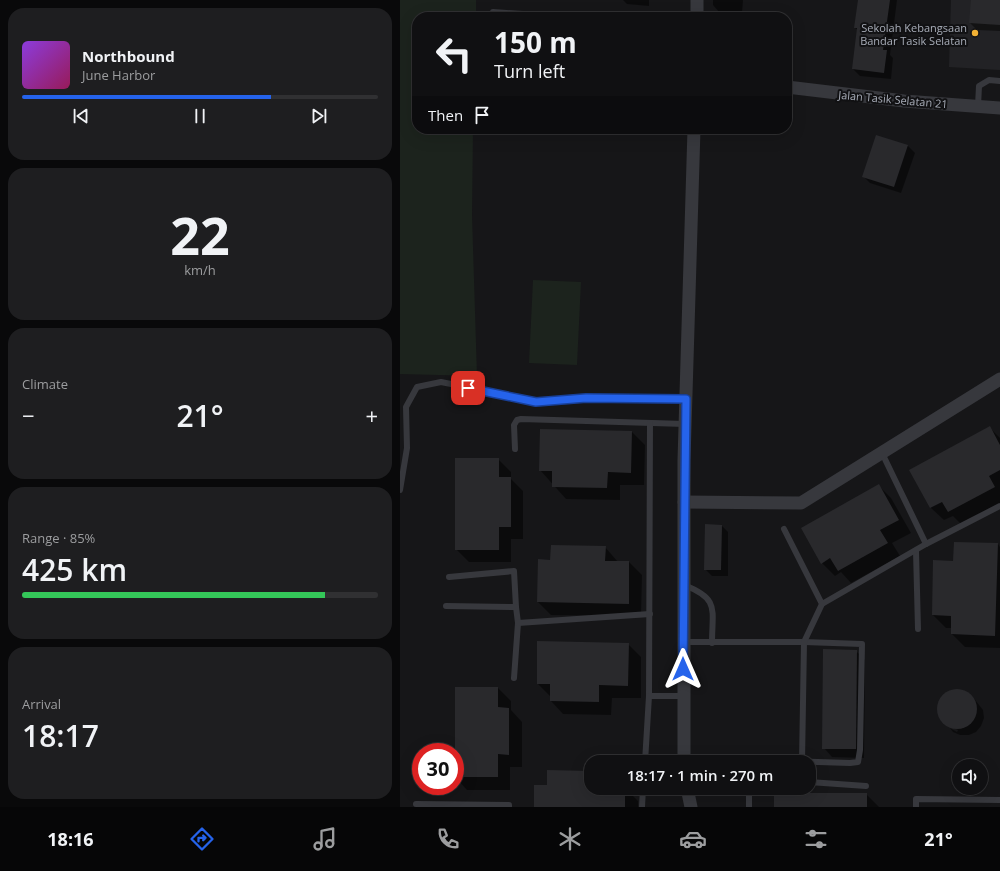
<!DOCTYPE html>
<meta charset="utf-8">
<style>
body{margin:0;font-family:"Open Sans",sans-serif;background:#1e1e20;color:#f1f3f6;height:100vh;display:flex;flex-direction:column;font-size:15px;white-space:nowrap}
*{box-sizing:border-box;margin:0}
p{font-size:13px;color:#9c9d9f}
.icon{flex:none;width:22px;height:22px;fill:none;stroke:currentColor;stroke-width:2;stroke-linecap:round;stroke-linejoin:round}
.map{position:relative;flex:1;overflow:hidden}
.details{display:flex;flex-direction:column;gap:8px;padding:8px;background:#09090a;width:400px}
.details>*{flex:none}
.hud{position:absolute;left:12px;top:12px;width:380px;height:122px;border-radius:16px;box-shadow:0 4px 16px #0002,0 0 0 1px #303032;background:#101012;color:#f1f3f6;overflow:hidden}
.buttons{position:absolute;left:552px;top:759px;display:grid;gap:8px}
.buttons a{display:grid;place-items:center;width:36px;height:36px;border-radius:50%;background:#101012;box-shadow:0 4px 16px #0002,0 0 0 1px #303032;font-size:20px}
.speed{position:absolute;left:12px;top:743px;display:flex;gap:8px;font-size:20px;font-weight:700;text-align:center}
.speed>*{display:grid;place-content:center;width:52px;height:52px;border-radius:50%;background:#101012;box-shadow:0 4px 16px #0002,0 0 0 1px #303032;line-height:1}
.speed .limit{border:6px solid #d22;background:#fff;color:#111}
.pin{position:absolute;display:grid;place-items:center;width:34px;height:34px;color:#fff;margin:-17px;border-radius:8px;box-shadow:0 2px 6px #0006}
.me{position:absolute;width:44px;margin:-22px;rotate:0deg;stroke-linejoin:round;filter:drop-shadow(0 0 3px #0008)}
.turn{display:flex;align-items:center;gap:14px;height:84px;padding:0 16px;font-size:18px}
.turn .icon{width:52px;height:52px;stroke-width:2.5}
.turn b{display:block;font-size:28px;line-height:34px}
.then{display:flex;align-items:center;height:38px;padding:0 16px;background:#0003;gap:8px;font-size:15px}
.big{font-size:30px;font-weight:600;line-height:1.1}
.details .widget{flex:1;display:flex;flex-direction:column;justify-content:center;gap:6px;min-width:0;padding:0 14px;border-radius:16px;background:#1e1e20}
.details .dial{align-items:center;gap:0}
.dial b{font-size:52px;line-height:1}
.song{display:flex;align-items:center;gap:12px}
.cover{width:48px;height:48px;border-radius:6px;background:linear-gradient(135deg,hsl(270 70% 55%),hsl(330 70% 35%))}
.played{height:4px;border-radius:2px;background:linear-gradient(90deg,#2563eb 70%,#303032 70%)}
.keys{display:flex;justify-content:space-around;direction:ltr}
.heat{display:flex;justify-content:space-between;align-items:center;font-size:22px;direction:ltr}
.charge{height:6px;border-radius:3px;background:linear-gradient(90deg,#34c759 85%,#303032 0)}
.trip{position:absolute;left:184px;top:755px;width:232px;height:40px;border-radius:16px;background:#101012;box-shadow:0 4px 16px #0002,0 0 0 1px #303032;font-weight:600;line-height:40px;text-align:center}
.tab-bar{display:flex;height:64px;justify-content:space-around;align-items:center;background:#060607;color:#9c9d9f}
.tab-bar .icon{width:28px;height:28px}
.tab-bar .current{color:#2563eb}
.tab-bar b{font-size:18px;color:#f1f3f6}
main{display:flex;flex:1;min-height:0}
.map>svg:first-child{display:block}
</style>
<main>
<section class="details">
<div class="widget">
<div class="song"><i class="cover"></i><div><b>Northbound</b><p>June Harbor</p></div></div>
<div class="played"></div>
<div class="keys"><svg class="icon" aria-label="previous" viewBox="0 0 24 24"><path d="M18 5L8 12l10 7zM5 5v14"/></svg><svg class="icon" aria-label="pause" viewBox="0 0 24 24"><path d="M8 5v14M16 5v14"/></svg><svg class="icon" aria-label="next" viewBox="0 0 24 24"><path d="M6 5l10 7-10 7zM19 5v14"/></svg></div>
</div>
<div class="widget dial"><b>22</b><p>km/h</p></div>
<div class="widget"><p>Climate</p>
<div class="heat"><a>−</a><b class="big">21°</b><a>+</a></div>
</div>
<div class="widget"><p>Range · 85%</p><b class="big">425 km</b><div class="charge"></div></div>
<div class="widget"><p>Arrival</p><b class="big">18:17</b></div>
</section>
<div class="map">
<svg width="600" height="807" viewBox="0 0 600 807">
<rect width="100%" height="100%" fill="#161618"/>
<path fill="#222225" d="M551 0H600V70L549 67Z"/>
<g fill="#1c231d">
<path d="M0 0H76V17H17V129H73L72 215 77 376 0 374Z"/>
<path d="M133 280 181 282 177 365 129 363Z"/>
</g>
<g fill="#0007">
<path d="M223 0H249V6L227 4Z"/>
<path d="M313 0H343L342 13 319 12 313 5Z"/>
<path d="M459 0H497L490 55 493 58 491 79 460 76 453 69 458 30 455 28Z"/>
<path d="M572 0H600V31L577 30 570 23Z"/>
<path d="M477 136 508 146 515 153 501 193 470 183 463 176Z"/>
<path d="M589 427 600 438V504L562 525 553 516 544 520 531 508 511 470Z"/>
<path d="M232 432 245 445 244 485H220V500L166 499 140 470Z"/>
<path d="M98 459 111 472V479L123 491V539H111V562H69L56 549Z"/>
<path d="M478 485 491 498 511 533 492 543 500 556 451 583 441 572 435 576 422 563Z"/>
<path d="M322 526 328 532V576H312L305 569Z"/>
<path d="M598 544 600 547V648L565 647 552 634V628H546L533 615 554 562Z"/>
<path d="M205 547 218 562H229L242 575 241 616 151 615 138 602Z"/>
<path d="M228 644 241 657V698H212L211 715 163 714 151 701V697L138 684Z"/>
<path d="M456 651 465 660 464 758 432 757 424 748Z"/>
<path d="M56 688H98L111 701V710L122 722V767H110V790H67L55 777Z"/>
<path d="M557 690 565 691 572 696 583 710 584 718 581 726 576 732 569 735H560L553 732 550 728 557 732 558 730 546 725 540 718 538 711 539 703 543 696 549 691Z"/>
<path d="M191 772V788H225L238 801V807H135Z"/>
<path d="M466 794 479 807H375Z"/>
</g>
<g fill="#29292c">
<path d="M458 0H490L483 50H487L484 73 452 69 457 28H454Z"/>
<path d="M571 0H600V25L569 23Z"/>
<path d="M476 135 508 145 494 187 462 177Z"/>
<path d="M590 426 600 445V470L589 476 595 487 548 512 542 502 530 508 509 470Z"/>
<path d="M140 429 232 431 231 473 208 472 207 488 152 487V471H139Z"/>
<path d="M55 458H99V477H111V527H99V550H55Z"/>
<path d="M479 484 499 520 480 530 488 543 438 571 430 558 421 564 401 528Z"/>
<path d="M305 524 322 525 321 570H304Z"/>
<path d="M554 542 598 543 595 636 551 634V616L532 615 533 560 553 561Z"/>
<path d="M151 545 206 546 205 561H229V604L137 602 138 559 150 560Z"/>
<path d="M137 641 229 643 228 686 199 685V702L150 701V684H137Z"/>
<path d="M423 649 457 650 456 749H422Z"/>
<path d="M55 687H98V707L109 708V755L98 754V777H55Z"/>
<circle cx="557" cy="709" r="20"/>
<path d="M147 770 191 771V788H225V807H134V785H147Z"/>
<rect x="374" y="793" width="93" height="14"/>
</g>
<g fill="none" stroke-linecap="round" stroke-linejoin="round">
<g stroke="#37383d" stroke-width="6">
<path d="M93 12 168 17"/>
<path d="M578 106 579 86 589 80 600 81"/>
<path d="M115 449 114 425 117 420 121 419 285 424"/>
<path d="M482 453 526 544"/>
<path d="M0 490 7 448 6 407 17 387 41 382 136 401 186 398 286 399"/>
<path d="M384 529 422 604"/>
<path d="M516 551 518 629"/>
<path d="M49 577 114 571 116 607"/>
<path d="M284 585C320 599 312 609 312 643"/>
<path d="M46 606 116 607 118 623 114 678"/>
<path d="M118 623 250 614"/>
<path d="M283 642H404L462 644 460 750 458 762 450 763 284 758"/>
<path d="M249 696 250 423"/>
<path d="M245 762 249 696H284"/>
<path d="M402 762 404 642 422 604 526 544 600 506"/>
<path d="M409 782 466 786"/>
<path d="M16 804 109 805V807"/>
<path d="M242 807 243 788"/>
<path d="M349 807V788"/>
<path d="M516 807V799L600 800"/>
</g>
<g stroke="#37383d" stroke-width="13">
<path d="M297 17V0"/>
<path d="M387 87 504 101 600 108"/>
<path d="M284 502 401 503 600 379"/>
<path d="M284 762V460L294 129"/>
<path d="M287 788 291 807"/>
</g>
</g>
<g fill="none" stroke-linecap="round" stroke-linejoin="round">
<defs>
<path id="route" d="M68 388 136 402 186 398 286 399 283 669"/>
</defs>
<use href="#route" stroke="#184099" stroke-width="10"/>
<use href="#route" stroke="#2563eb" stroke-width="7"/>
</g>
<circle fill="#f2b134" stroke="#111113" stroke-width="1.5" cx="575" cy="33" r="4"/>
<g text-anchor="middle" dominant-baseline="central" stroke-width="4" stroke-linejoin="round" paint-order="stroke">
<g font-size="11" fill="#a8adb8" stroke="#111113" text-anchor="end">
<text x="567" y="27">Sekolah Kebangsaan<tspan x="567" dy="13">Bandar Tasik Selatan</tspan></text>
</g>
<g font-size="11" fill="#a8adb8" stroke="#111113">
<text transform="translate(493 99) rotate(5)">Jalan Tasik Selatan 21</text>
</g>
</g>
</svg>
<div class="buttons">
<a><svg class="icon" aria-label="sound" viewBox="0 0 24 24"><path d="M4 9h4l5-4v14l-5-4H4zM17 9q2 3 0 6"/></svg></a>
</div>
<div class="speed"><div class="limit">30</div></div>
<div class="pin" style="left:68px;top:388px;background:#d93025"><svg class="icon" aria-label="arrive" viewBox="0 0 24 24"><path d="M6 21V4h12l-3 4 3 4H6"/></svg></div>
<svg class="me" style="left:283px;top:669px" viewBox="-20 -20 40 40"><path d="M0-17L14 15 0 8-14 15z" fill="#2563eb" stroke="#fff" stroke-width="4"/></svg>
<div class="trip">18:17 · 1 min · 270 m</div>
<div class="hud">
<div class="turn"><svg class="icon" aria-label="left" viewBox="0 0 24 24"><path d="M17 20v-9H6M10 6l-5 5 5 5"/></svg><div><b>150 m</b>Turn left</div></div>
<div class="then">Then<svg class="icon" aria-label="arrive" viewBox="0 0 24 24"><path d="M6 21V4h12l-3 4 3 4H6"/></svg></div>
</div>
</div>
</main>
<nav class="tab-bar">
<b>18:16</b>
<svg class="icon current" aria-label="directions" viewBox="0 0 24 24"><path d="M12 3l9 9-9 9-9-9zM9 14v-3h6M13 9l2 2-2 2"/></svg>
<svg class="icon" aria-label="music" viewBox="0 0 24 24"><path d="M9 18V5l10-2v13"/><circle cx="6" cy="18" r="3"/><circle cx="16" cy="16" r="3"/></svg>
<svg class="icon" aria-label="phone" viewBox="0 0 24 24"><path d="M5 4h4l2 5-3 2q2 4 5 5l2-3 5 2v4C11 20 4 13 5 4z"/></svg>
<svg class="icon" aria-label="climate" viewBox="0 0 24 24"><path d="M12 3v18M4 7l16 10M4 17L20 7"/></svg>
<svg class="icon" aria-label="car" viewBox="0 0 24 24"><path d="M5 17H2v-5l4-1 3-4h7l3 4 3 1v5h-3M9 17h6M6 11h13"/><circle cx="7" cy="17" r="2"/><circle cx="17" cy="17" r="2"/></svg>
<svg class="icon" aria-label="filters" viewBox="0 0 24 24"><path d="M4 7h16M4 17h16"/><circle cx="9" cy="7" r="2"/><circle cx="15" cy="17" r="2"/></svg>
<b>21°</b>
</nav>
